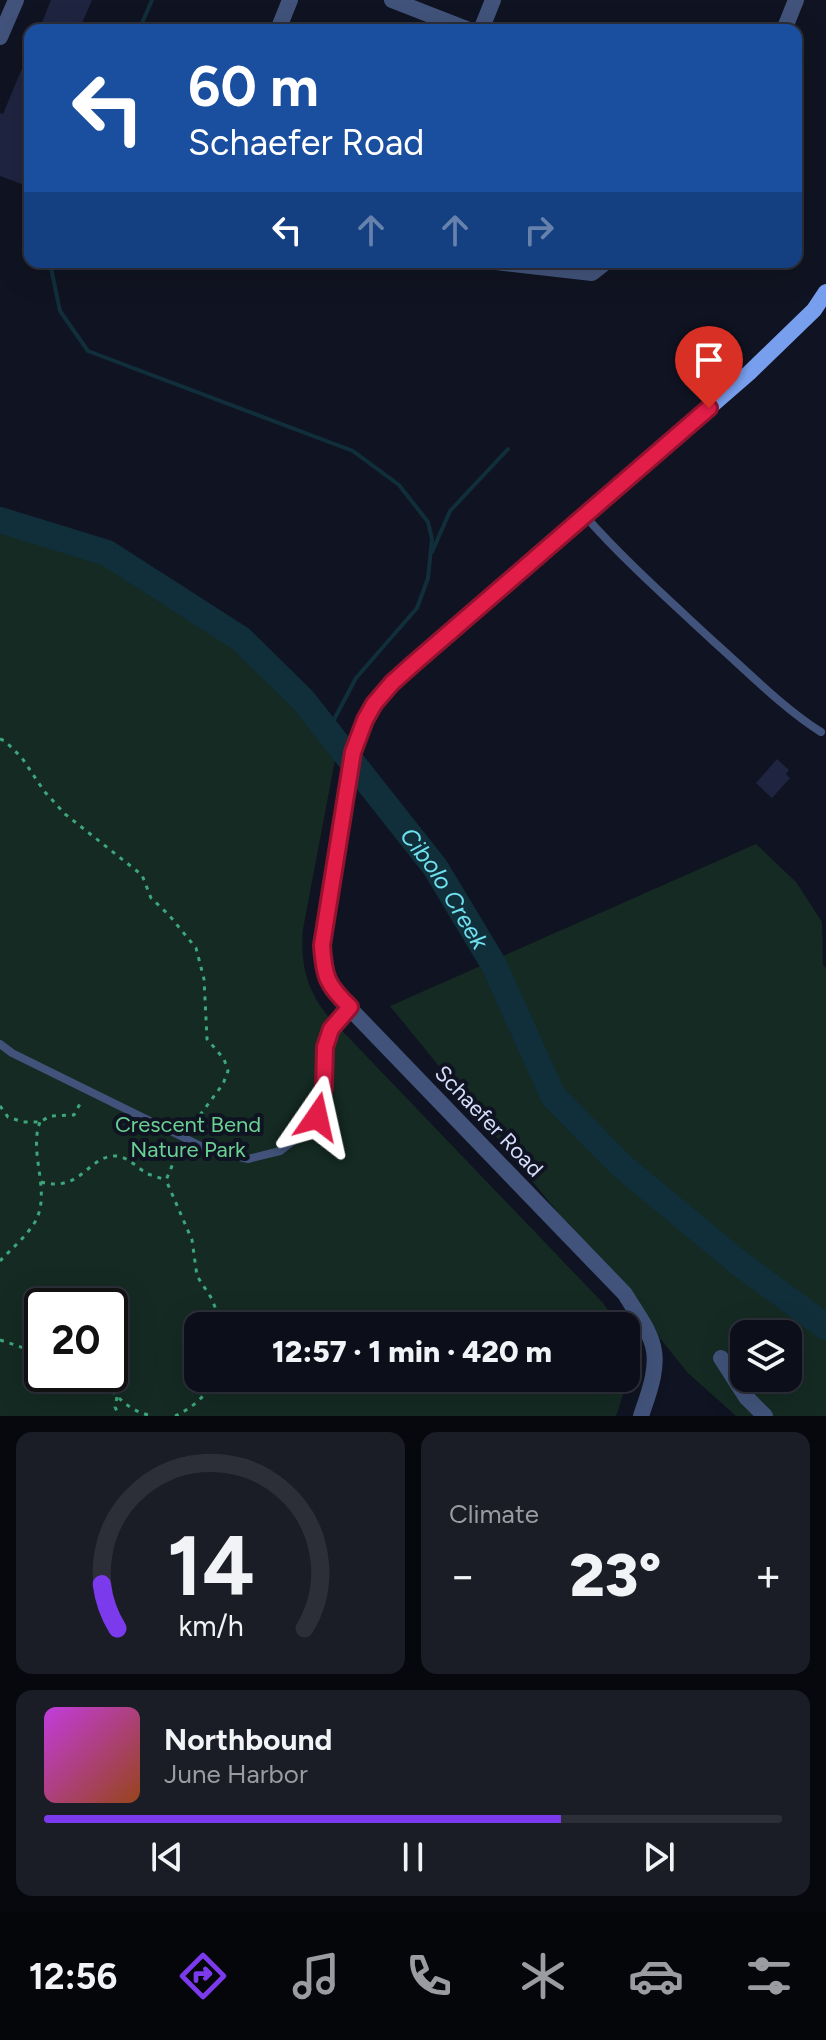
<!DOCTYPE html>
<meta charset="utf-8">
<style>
body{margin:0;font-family:Figtree,sans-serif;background:#1a1c26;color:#f1f3f6;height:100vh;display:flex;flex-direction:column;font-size:30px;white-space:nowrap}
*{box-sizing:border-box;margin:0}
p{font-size:26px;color:#9a9ca2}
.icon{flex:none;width:44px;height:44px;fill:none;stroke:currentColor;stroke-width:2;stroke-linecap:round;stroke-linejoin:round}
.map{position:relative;height:1416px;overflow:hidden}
.details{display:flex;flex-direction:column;gap:16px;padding:16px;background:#07080e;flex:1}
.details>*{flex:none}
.hud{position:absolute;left:24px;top:24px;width:778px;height:244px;border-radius:16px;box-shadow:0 8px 32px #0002,0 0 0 2px #2c2e38;background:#1a4fa0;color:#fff;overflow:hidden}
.buttons{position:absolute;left:730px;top:1320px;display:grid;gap:16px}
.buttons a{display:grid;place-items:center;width:72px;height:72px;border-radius:16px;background:#0c0e19;box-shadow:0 8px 32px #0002,0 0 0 2px #2c2e38;font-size:40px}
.speed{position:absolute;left:24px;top:1288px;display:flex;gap:16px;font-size:40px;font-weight:700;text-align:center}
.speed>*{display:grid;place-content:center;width:104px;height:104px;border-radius:50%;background:#0c0e19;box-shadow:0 8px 32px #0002,0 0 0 2px #2c2e38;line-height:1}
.speed .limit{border:4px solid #111;border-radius:12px;background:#fff;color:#111}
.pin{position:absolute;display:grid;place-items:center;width:68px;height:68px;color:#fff;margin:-82px -34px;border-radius:50% 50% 50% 0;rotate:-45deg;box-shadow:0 0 8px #0007}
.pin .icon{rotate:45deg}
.me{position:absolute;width:88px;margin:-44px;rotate:11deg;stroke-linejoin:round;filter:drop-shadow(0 0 6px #0008)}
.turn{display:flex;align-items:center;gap:28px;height:168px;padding:0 32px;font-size:36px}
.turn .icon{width:104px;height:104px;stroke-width:2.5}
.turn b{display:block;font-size:56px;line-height:68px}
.lanes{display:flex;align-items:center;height:76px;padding:0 32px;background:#0003;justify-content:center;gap:40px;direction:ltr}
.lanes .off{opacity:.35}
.big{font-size:60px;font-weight:800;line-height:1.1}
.details .tile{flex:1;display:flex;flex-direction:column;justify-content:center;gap:12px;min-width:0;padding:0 28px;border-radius:16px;background:#1a1c26}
.details .dial{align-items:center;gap:0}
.dial svg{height:208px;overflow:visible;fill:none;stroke:#2c2e38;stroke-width:7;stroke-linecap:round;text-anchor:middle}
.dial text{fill:#f1f3f6;stroke:none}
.song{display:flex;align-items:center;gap:24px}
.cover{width:96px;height:96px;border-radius:12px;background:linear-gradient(135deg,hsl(290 70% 55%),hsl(20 70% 35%))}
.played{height:8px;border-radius:4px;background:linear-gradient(90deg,#7c3aed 70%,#2c2e38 70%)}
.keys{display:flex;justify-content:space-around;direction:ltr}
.heat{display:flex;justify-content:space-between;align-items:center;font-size:44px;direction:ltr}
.details .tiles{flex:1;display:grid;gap:16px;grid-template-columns:1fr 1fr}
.tile:last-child{grid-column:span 2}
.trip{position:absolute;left:184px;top:1312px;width:456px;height:80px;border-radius:16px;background:#0c0e19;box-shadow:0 8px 32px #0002,0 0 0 2px #2c2e38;font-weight:800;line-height:80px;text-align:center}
.menu{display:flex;height:128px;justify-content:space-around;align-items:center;background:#05060a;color:#9a9ca2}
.menu .icon{width:56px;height:56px}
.menu .on{color:#7c3aed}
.menu b{font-size:36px;color:#f1f3f6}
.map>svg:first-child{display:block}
</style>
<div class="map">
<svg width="826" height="1416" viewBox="0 0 826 1416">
<rect width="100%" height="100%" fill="#101321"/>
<g fill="#142a22" fill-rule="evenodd">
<path d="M0 520 107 553 241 639 303 700 338 744 303 929C300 961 306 989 327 1015L603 1303 619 1326H198V1378H626V1342C632 1369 625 1390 616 1416H0ZM42 1306H110V1374H42Z"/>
<path d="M756 844 796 882 822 922 823 965 826 968V1416H736L688 1373 390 1006ZM744 1334H788V1378H744Z"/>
</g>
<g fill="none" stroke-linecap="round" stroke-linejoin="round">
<g stroke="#102f3b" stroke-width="4">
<path d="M139 30 152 0"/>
<path d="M52 262 51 268 60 311 88 351 353 451 399 485 428 522 432 539 428 578 417 608 356 678 328 731"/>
<path d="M432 552 450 511 508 449"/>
</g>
<path stroke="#102f3b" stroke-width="26" id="s1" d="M0 520 107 553 241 639 303 700 435 867 494 965 553 1096 623 1167 739 1263 826 1327"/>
</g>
<g fill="#1f2440">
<path d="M51 0H92L79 30H39Z"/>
<path d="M30 49V146L25 160 30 162V178L27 186 0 176V113L3 114Z"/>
<path d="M777 759 789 770 786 774 790 778 772 798 756 783Z"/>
</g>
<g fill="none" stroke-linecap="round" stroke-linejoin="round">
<g stroke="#3da67b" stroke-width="3" stroke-dasharray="4 6" stroke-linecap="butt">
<path d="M0 739 5 741 22 758 44 791 65 814 142 875 151 898 169 915 196 948 204 979 207 1039 224 1059 228 1071 223 1084 189 1130"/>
<path d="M0 1106 8 1117 23 1122H40L50 1116 74 1115 82 1100"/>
<path d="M180 1147 166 1180 192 1240 197 1276 212 1299 222 1326"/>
<path d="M41 1182C81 1193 88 1156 115 1156 128 1156 138 1169 148 1174 154 1176 160 1178 166 1180"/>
<path d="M0 1261C11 1249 26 1237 35 1222 52 1192 28 1153 40 1122"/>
<path d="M0 1340 30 1350H42"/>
<path d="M101 1374C112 1394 130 1413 154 1416"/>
<path d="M117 1397 115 1407 119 1416"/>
<path d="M175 1416C191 1409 208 1395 214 1378"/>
</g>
<g stroke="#41537a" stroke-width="8">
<path d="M585 516C625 561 669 600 713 641 747 671 783 708 821 732"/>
<path d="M0 1044 12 1053 209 1150 248 1159 280 1151 297 1138 317 1117 324 1087 325 1047 331 1029 349 1008"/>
</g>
<g stroke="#41537a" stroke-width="16">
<path d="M392 0 469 30"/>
<path d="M278 30 290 0"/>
<path d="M481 30 493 0"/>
<path d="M784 30 796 0"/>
<path d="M0 37 16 0"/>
<path d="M496 262 592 273 606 262"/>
<path d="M365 720 353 752 346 792 322 945 323 968 332 990 625 1294C635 1311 648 1327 653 1346 659 1368 648 1395 641 1416"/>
<path d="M721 1358 746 1397 765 1416"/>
</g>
<path stroke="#789fee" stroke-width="16" d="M365 720 374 704 392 683 749 373 814 310 826 292"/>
</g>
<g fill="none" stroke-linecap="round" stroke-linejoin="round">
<defs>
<path id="route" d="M317 1117 324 1087 325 1047 331 1029 350 1007C327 985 324 977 322 945L353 752 365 720 374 704 392 683 412 665 709 408"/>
</defs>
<use href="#route" stroke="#92132f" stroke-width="20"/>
<use href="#route" stroke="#e11d48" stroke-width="14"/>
</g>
<g text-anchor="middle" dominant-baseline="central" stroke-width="8" stroke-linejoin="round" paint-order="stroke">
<g font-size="22" fill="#d5defa" stroke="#101321">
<text transform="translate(489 1121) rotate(46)">Schaefer Road</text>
</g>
<g font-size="22" fill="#6ad193" stroke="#101321">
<text x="188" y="1124">Crescent Bend<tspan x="188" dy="25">Nature Park</tspan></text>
</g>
<g font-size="24" font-style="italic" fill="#70e0ee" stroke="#101321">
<text stroke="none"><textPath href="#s1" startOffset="594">Cibolo Creek</textPath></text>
</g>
</g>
</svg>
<div class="buttons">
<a><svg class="icon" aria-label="layers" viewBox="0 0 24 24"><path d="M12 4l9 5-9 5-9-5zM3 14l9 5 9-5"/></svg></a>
</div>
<div class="speed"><div class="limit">20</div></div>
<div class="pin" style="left:709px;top:408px;background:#d93025"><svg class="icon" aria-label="arrive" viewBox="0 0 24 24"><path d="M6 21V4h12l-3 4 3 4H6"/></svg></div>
<svg class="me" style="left:317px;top:1117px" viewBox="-20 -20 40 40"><path d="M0-17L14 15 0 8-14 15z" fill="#e11d48" stroke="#fff" stroke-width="4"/></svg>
<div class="trip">12:57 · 1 min · 420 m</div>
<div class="hud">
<div class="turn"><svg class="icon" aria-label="left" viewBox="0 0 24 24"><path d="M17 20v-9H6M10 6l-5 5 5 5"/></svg><div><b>60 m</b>Schaefer Road</div></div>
<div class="lanes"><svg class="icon" aria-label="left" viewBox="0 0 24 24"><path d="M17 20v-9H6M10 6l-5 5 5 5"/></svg><svg class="icon off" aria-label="ahead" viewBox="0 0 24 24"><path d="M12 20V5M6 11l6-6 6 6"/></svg><svg class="icon off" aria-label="ahead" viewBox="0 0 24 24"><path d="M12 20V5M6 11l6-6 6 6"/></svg><svg class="icon off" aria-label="right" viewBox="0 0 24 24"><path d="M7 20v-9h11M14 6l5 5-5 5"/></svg></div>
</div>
</div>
<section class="details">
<div class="tiles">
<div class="tile dial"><svg viewBox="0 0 100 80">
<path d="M14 69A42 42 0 1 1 86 69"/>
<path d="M14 69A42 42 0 0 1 8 52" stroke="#7c3aed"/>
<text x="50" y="56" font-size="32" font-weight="700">14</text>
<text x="50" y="72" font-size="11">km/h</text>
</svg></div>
<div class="tile"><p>Climate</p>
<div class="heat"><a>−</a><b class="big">23°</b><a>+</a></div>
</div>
<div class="tile">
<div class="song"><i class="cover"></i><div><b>Northbound</b><p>June Harbor</p></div></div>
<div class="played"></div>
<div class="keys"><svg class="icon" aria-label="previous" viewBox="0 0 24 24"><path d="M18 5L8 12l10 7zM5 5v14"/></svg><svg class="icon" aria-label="pause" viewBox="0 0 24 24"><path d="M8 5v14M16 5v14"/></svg><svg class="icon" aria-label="next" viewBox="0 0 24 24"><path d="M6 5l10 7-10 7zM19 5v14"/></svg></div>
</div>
</div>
</section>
<nav class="menu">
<b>12:56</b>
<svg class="icon on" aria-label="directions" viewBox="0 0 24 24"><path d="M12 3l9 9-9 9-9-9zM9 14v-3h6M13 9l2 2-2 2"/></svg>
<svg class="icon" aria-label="music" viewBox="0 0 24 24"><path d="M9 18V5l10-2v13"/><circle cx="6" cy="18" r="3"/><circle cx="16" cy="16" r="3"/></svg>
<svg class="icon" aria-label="phone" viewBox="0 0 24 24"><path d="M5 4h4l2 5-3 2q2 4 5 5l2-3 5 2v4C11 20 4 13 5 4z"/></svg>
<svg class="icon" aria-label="climate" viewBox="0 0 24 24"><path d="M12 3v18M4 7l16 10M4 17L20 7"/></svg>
<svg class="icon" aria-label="car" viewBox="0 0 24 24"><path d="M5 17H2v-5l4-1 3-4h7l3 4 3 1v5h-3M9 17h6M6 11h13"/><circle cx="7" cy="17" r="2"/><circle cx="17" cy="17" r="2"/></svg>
<svg class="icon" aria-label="filters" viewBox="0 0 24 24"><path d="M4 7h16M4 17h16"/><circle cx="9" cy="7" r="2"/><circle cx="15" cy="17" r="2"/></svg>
</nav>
